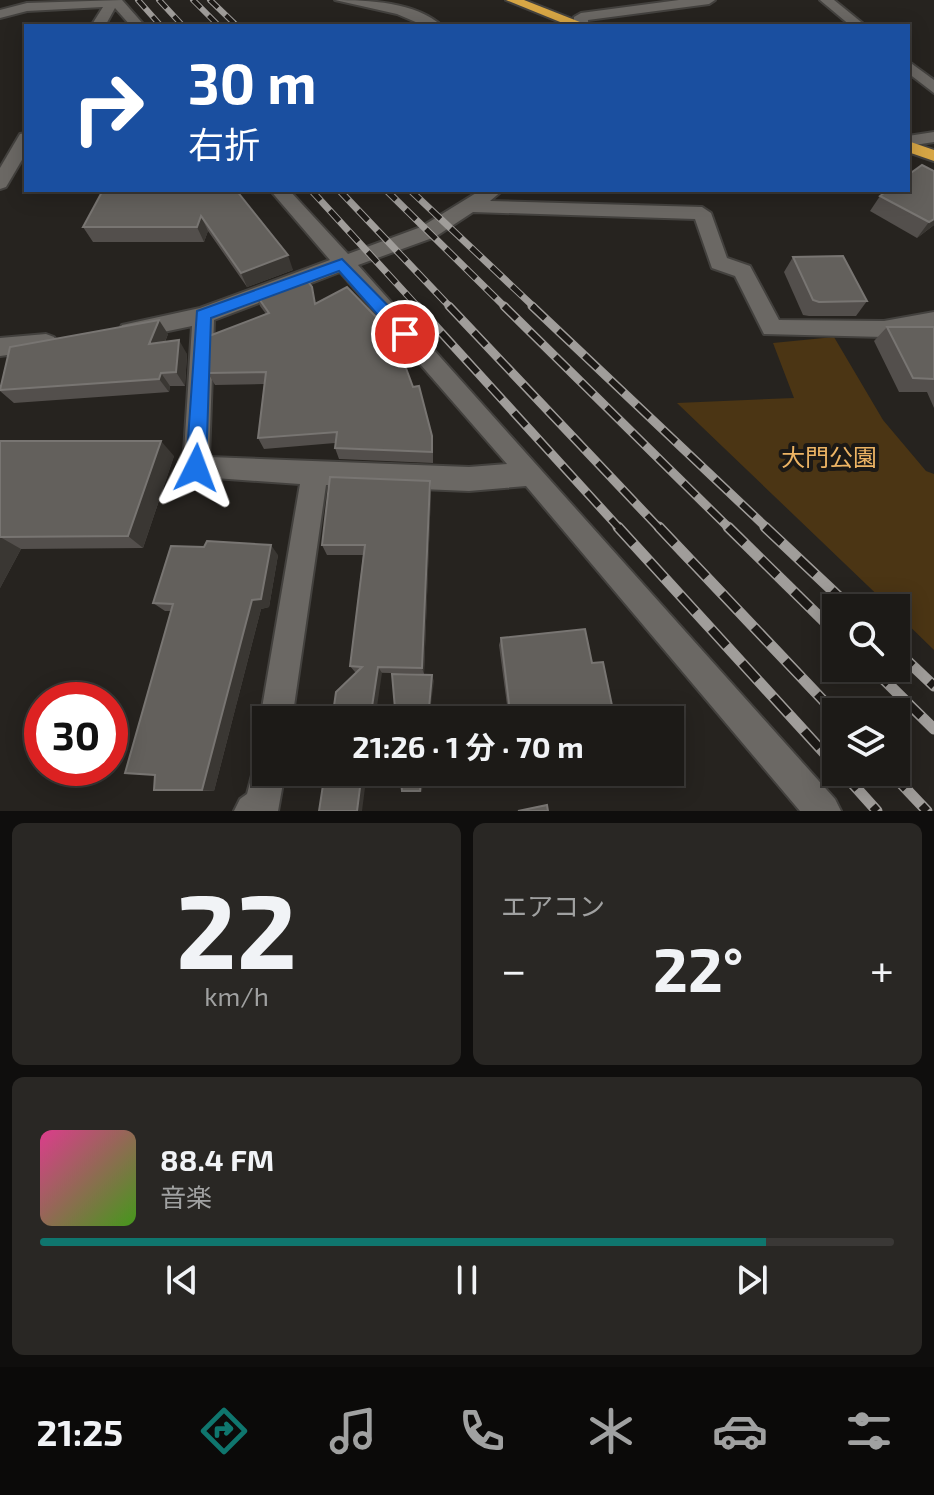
<!DOCTYPE html>
<html lang="ja">
<meta charset="utf-8">
<style>
body{margin:0;font-family:"Exo 2","Noto Sans JP",sans-serif;background:#292724;color:#f1f3f6;height:100vh;display:flex;flex-direction:column;font-size:30px;white-space:nowrap}
*{box-sizing:border-box;margin:0}
p{font-size:26px;color:#a0a1a1}
.icon{flex:none;width:44px;height:44px;fill:none;stroke:currentColor;stroke-width:2;stroke-linecap:round;stroke-linejoin:round}
.map{position:relative;height:811px;overflow:hidden}
.details{display:flex;flex-direction:column;gap:12px;padding:12px;background:#0f0e0d;flex:1}
.details>*{flex:none}
.guide{position:absolute;left:24px;top:24px;width:886px;height:168px;border-radius:0px;box-shadow:0 4px 20px #0003,0 0 0 2px #3a3836;background:#1a4fa0;color:#fff;overflow:hidden}
.controls{position:absolute;left:822px;top:594px;display:grid;gap:16px}
.controls a{display:grid;place-items:center;width:88px;height:88px;border-radius:0px;background:#1c1a17;box-shadow:0 4px 20px #0003,0 0 0 2px #3a3836;font-size:40px}
.speed{position:absolute;left:24px;top:682px;display:flex;gap:16px;font-size:40px;font-weight:700;text-align:center}
.speed>*{display:grid;place-content:center;width:104px;height:104px;border-radius:50%;background:#1c1a17;box-shadow:0 4px 20px #0003,0 0 0 2px #3a3836;line-height:1}
.speed .limit{border:12px solid #d22;background:#fff;color:#111}
.pin{position:absolute;display:grid;place-items:center;width:68px;height:68px;color:#fff;margin:-34px;border:4px solid #fff;border-radius:50%;box-shadow:0 2px 8px #0007}
.me{position:absolute;width:88px;margin:-44px;rotate:3deg;stroke-linejoin:round;filter:drop-shadow(0 0 6px #0008)}
.turn{display:flex;align-items:center;gap:28px;height:168px;padding:0 32px;font-size:36px}
.turn .icon{width:104px;height:104px;stroke-width:2.5}
.turn b{display:block;font-size:56px;line-height:68px}
.big{font-size:60px;font-weight:700;line-height:1.1}
.details .card{flex:1;display:flex;flex-direction:column;justify-content:center;gap:12px;min-width:0;padding:0 28px;border-radius:12px;background:#292724}
.details .dial{align-items:center;gap:0}
.dial b{font-size:104px;line-height:1}
.song{display:flex;align-items:center;gap:24px}
.cover{width:96px;height:96px;border-radius:12px;background:linear-gradient(135deg,hsl(330 70% 55%),hsl(100 70% 35%))}
.played{height:8px;border-radius:4px;background:linear-gradient(90deg,#0f766e 85%,#3a3836 85%)}
.keys{display:flex;justify-content:space-around;direction:ltr}
.heat{display:flex;justify-content:space-between;align-items:center;font-size:44px;direction:ltr}
.details .tiles{flex:1;display:grid;gap:12px;grid-template-columns:1fr 1fr}
.card:last-child{grid-column:span 2}
.trip{position:absolute;left:252px;top:706px;width:432px;height:80px;border-radius:0px;background:#1c1a17;box-shadow:0 4px 20px #0003,0 0 0 2px #3a3836;font-weight:700;line-height:80px;text-align:center}
.menu{display:flex;height:128px;justify-content:space-around;align-items:center;background:#0b0a09;color:#a0a1a1}
.menu .icon{width:56px;height:56px}
.menu .on{color:#0f766e}
.menu b{font-size:36px;color:#f1f3f6}
.map>svg:first-child{display:block}
</style>
<div class="map">
<svg width="934" height="811" viewBox="0 0 934 811">
<rect width="100%" height="100%" fill="#26231f"/>
<path fill="#4b3514" d="M834 337 883 420 926 471 934 474V650L896 613V608H891L677 403 794 398 773 343Z"/>
<g fill="none" stroke-linecap="round" stroke-linejoin="round">
<defs>
<g id="minor">
<path d="M122 0 145 26H131L115 8 105 26H91L103 7 27 11 0 18V10L27 3Z"/>
<path d="M335 0C368 0 416 2 442 26H425L397 14Z"/>
<path d="M679 0H715L709 4 588 20V26H574V17L581 13Z"/>
<path d="M820 0H834L866 26H851Z"/>
<path d="M908 61 934 80V93L908 73Z"/>
<path d="M934 132V142L908 146V136Z"/>
<path d="M26 133V153L6 187 0 189V168L20 134Z"/>
<path d="M270 190H289L348 254 421 227 481 190H503L490 201 702 207 711 213 727 258 750 266 779 320 884 321 934 312V328L884 337 764 334 735 276 712 268 695 219 473 212 435 237 358 265 835 799 841 811H800L526 486 469 491 326 485 292 720H266L264 732 260 720 300 484 187 476 183 468 192 326 130 339 119 331 122 325 200 308 330 260ZM340 272 507 464 469 467 209 457 214 320Z"/>
<path d="M46 334 54 337 57 343 54 349 0 356V338Z"/>
<path d="M266 756V772H285L278 811H234L240 799 247 794 256 760Z"/>
</g>
<g id="highway">
<path d="M506 0H524L590 26H570Z"/>
<path d="M908 141 934 150V161L908 152Z"/>
</g>
</defs>
<use href="#minor" stroke="#43413e" stroke-width="4"/>
<use href="#highway" stroke="#43413e" stroke-width="4"/>
<use href="#minor" fill="#6b6864" fill-rule="evenodd"/>
<use href="#highway" fill="#d7a645" fill-rule="evenodd"/>
<defs>
<g id="rail-far3">
<path d="M138 0 161 26"/>
<path d="M159 0 183 26"/>
<path d="M193 0 219 26"/>
<path d="M210 0 237 26"/>
</g>
<g id="rail-far2">
<path d="M311 190 419 308"/>
<path d="M339 190 451 308"/>
<path d="M386 190 506 308"/>
<path d="M410 190 535 308"/>
</g>
<g id="rail-far1">
<path d="M417 306 620 529"/>
<path d="M449 306 660 529"/>
<path d="M504 306 730 529"/>
<path d="M532 306 768 529"/>
</g>
<g id="rail">
<path d="M618 527 836 766"/>
<path d="M659 527 836 714"/>
<path d="M728 527 836 633"/>
<path d="M765 527 851 608"/>
<path d="M896 650 934 686"/>
<path d="M872 668 934 729"/>
<path d="M842 772 877 811"/>
<path d="M890 772 927 811"/>
</g>
</defs>
<use href="#rail-far3" stroke="#a09d9a" stroke-width="6"/>
<use href="#rail-far2" stroke="#a09d9a" stroke-width="7"/>
<use href="#rail-far1" stroke="#a09d9a" stroke-width="9"/>
<use href="#rail" stroke="#a09d9a" stroke-width="11"/>
<use href="#rail-far3" stroke="#1c1916" stroke-width="4" stroke-dasharray="11" stroke-linecap="butt"/>
<use href="#rail-far2" stroke="#1c1916" stroke-width="5" stroke-dasharray="14" stroke-linecap="butt"/>
<use href="#rail-far1" stroke="#1c1916" stroke-width="6" stroke-dasharray="18" stroke-linecap="butt"/>
<use href="#rail" stroke="#1c1916" stroke-width="8" stroke-dasharray="23" stroke-linecap="butt"/>
</g>
<g fill="#534f4c">
<path d="M236 190 293 270 247 287 208 231 204 242H93L83 227Z"/>
<path d="M880 196 934 225 917 238 870 211Z"/>
<path d="M793 257 867 301 856 316H809L803 315 784 272Z"/>
<path d="M255 293 317 303 381 322 383 334 381 336 433 447V463L339 459 335 448V443L264 449 258 438 264 384 215 385 208 373 266 314 260 306Z"/>
<path d="M887 327H934V408L927 392H899L874 341Z"/>
<path d="M168 334 165 342 187 354 185 386H170L169 392 14 403 0 391V387Z"/>
<path d="M0 441 174 456 143 548 21 549 0 588Z"/>
<path d="M430 481 431 492 424 674 355 672 350 666 363 555H327L322 545Z"/>
<path d="M278 555 269 607 261 609 214 791 154 790 155 775 125 773 171 611H165L153 603Z"/>
<path d="M501 638 592 663 615 720H509L499 645Z"/>
</g>
<g fill="#3a3733">
<path d="M201 216 208 231 204 242 197 227Z"/>
<path d="M934 219V225L917 238 929 222Z"/>
<path d="M288 255 293 270 247 287 241 273Z"/>
<path d="M159 320 168 334 158 358 149 344Z"/>
<path d="M381 322 383 334 375 339 373 326Z"/>
<path d="M179 340 187 354 185 386 176 372Z"/>
<path d="M161 373 170 386 169 392 159 379Z"/>
<path d="M161 441 174 456 143 548 128 536Z"/>
<path d="M430 481 431 492 424 674 422 668Z"/>
<path d="M0 537 21 549 0 588Z"/>
<path d="M271 545 278 555 269 607 261 609 214 791 202 790 252 600Z"/>
<path d="M378 667 382 673 375 720H370Z"/>
<path d="M432 675 434 681 430 712 429 708Z"/>
<path d="M362 772H367L362 811H357Z"/>
<path d="M422 772H424L422 792 420 791Z"/>
</g>
<g fill="#63605c" stroke="#787572" stroke-width="2">
<path d="M922 165 934 171V219L929 222 880 196 888 190H908V175Z"/>
<path d="M103 190H236L288 255 241 273 201 216 197 227H83Z"/>
<path d="M843 256 867 301 819 302 813 300 793 257Z"/>
<path d="M303 275 312 287 315 304 347 287 381 322 373 326 403 360 413 387 419 386 432 436V452L335 448 337 432 258 438 266 372 208 373 209 336 269 313 255 293Z"/>
<path d="M159 320 149 344 179 340 176 372 161 373 159 379 0 390 10 347Z"/>
<path d="M887 327H934V379L913 378Z"/>
<path d="M0 441H161L128 536 0 537Z"/>
<path d="M330 477 430 481 422 668 378 667 370 720H332L336 692 362 667 350 666 365 545H322Z"/>
<path d="M207 541 271 545 261 599 252 600 202 790H154L155 775 125 773 173 604 153 603 171 546 204 547Z"/>
<path d="M585 629 592 663 603 662 615 720H511L501 638Z"/>
<path d="M392 674 432 675 429 708 440 711V720H396Z"/>
<path d="M325 772H362L357 811H319Z"/>
<path d="M400 772H422L420 791H402Z"/>
<path d="M547 805 548 811H518Z"/>
</g>
<path fill="#1a73e8" stroke="#114b97" stroke-width="2" d="M342 259 411 329V339H399L339 271 211 318 206 468 196 476 189 474 186 468 197 311Z"/>
<g text-anchor="middle" dominant-baseline="central" stroke-width="8" stroke-linejoin="round" paint-order="stroke">
<g font-size="24" fill="#edb464" stroke="#1c1916">
<text x="829" y="456">大門公園</text>
</g>
</g>
</svg>
<div class="controls">
<a><svg class="icon" aria-label="search" viewBox="0 0 24 24"><circle cx="10" cy="10" r="6"/><path d="M15 15l6 6"/></svg></a>
<a><svg class="icon" aria-label="layers" viewBox="0 0 24 24"><path d="M12 4l9 5-9 5-9-5zM3 14l9 5 9-5"/></svg></a>
</div>
<div class="speed"><div class="limit">30</div></div>
<div class="pin" style="left:405px;top:334px;background:#d93025"><svg class="icon" aria-label="arrive" viewBox="0 0 24 24"><path d="M6 21V4h12l-3 4 3 4H6"/></svg></div>
<svg class="me" style="left:196px;top:468px" viewBox="-20 -20 40 40"><path d="M0-17L14 15 0 8-14 15z" fill="#1a73e8" stroke="#fff" stroke-width="4"/></svg>
<div class="trip">21:26 · 1 分 · 70 m</div>
<div class="guide">
<div class="turn"><svg class="icon" aria-label="right" viewBox="0 0 24 24"><path d="M7 20v-9h11M14 6l5 5-5 5"/></svg><div><b>30 m</b>右折</div></div>
</div>
</div>
<section class="details">
<div class="tiles">
<div class="card dial"><b>22</b><p>km/h</p></div>
<div class="card"><p>エアコン</p>
<div class="heat"><a>−</a><b class="big">22°</b><a>+</a></div>
</div>
<div class="card">
<div class="song"><i class="cover"></i><div><b>88.4 FM</b><p>音楽</p></div></div>
<div class="played"></div>
<div class="keys"><svg class="icon" aria-label="previous" viewBox="0 0 24 24"><path d="M18 5L8 12l10 7zM5 5v14"/></svg><svg class="icon" aria-label="pause" viewBox="0 0 24 24"><path d="M8 5v14M16 5v14"/></svg><svg class="icon" aria-label="next" viewBox="0 0 24 24"><path d="M6 5l10 7-10 7zM19 5v14"/></svg></div>
</div>
</div>
</section>
<nav class="menu">
<b>21:25</b>
<svg class="icon on" aria-label="directions" viewBox="0 0 24 24"><path d="M12 3l9 9-9 9-9-9zM9 14v-3h6M13 9l2 2-2 2"/></svg>
<svg class="icon" aria-label="music" viewBox="0 0 24 24"><path d="M9 18V5l10-2v13"/><circle cx="6" cy="18" r="3"/><circle cx="16" cy="16" r="3"/></svg>
<svg class="icon" aria-label="phone" viewBox="0 0 24 24"><path d="M5 4h4l2 5-3 2q2 4 5 5l2-3 5 2v4C11 20 4 13 5 4z"/></svg>
<svg class="icon" aria-label="climate" viewBox="0 0 24 24"><path d="M12 3v18M4 7l16 10M4 17L20 7"/></svg>
<svg class="icon" aria-label="car" viewBox="0 0 24 24"><path d="M5 17H2v-5l4-1 3-4h7l3 4 3 1v5h-3M9 17h6M6 11h13"/><circle cx="7" cy="17" r="2"/><circle cx="17" cy="17" r="2"/></svg>
<svg class="icon" aria-label="filters" viewBox="0 0 24 24"><path d="M4 7h16M4 17h16"/><circle cx="9" cy="7" r="2"/><circle cx="15" cy="17" r="2"/></svg>
</nav>
